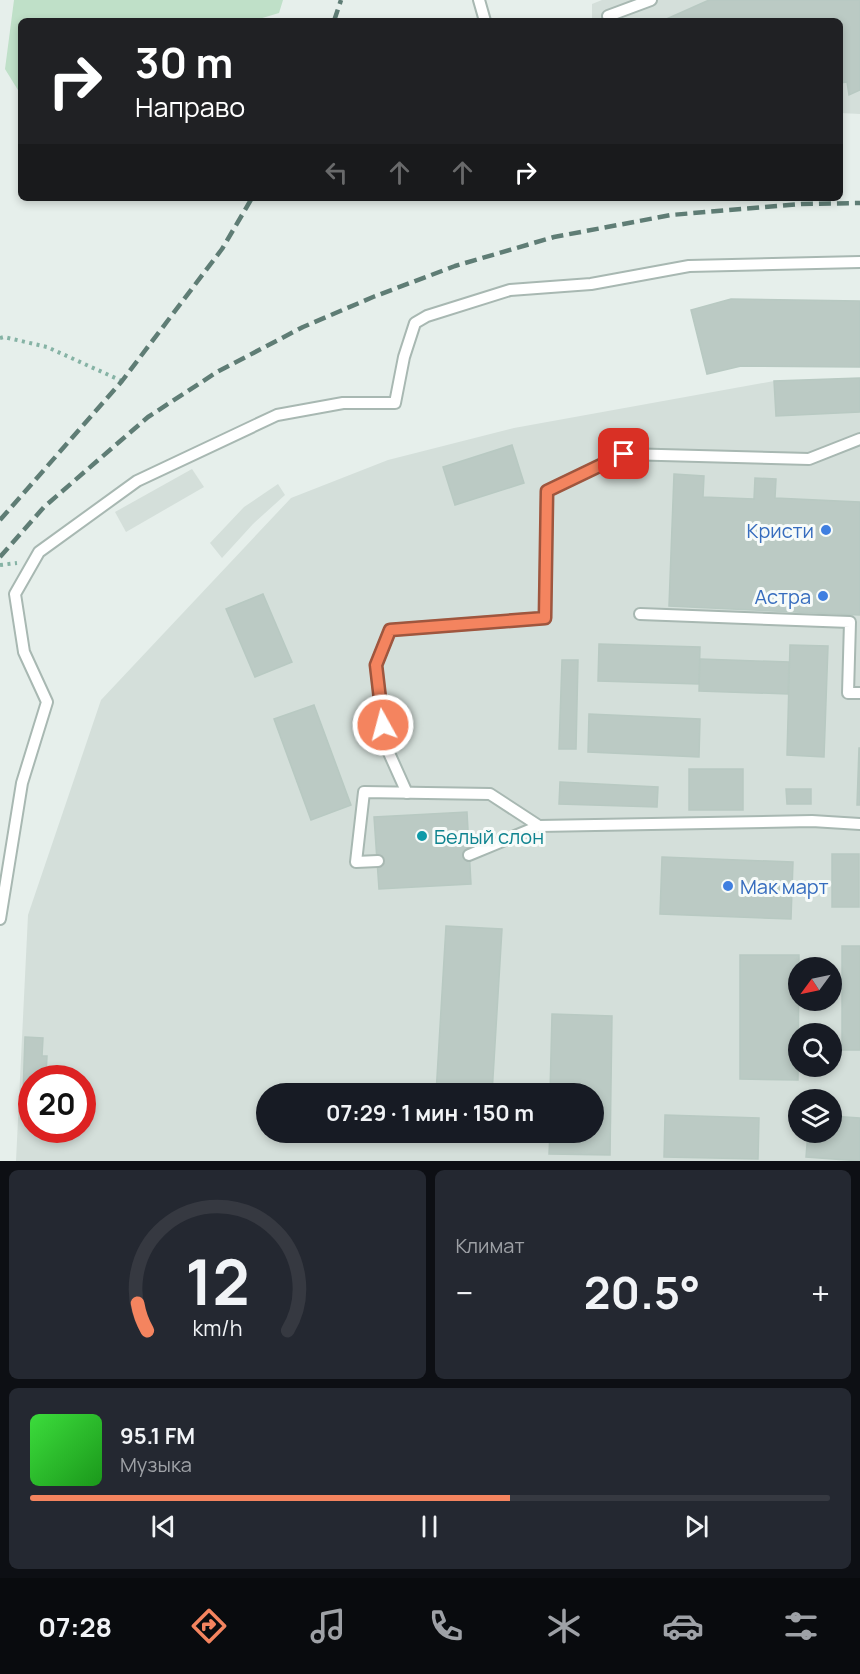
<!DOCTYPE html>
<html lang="ru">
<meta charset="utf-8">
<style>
body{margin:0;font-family:Manrope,sans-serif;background:#242831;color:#f1f3f6;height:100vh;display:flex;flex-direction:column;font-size:22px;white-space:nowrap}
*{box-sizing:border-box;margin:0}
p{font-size:20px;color:#9ea1a6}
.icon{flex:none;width:33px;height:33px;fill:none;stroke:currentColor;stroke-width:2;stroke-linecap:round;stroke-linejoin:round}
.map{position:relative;height:1161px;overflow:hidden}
.drawer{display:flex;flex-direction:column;gap:9px;padding:9px;background:#0d0f14;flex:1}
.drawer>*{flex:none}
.guide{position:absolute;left:18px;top:18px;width:825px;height:183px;border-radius:9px;box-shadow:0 3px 9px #0003;background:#202124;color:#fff;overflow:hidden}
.needle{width:39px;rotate:237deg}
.tools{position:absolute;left:788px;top:957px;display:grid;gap:12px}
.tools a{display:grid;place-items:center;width:54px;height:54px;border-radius:50%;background:#171b24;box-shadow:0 3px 9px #0003;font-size:30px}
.speed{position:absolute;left:18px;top:1065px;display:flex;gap:12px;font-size:30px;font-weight:700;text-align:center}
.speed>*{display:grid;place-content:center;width:78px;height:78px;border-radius:50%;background:#171b24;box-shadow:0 3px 9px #0003;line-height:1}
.speed .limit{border:9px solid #d22;background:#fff;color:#111}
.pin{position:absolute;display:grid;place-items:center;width:51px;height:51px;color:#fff;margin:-26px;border-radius:12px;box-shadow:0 3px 9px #0006}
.me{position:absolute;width:66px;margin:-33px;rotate:353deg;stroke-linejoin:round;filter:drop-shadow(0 0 4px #0008)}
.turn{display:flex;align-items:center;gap:21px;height:126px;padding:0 18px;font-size:27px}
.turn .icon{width:78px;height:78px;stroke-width:2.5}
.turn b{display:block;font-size:42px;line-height:51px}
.lanes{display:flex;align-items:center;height:57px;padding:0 18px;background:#0003;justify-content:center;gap:30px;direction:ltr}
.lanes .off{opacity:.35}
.big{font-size:45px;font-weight:700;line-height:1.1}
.drawer .widget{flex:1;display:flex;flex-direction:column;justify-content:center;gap:9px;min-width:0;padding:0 21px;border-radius:9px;background:#242831}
.drawer .dial{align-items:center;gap:0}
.dial svg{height:156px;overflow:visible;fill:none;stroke:#363941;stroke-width:7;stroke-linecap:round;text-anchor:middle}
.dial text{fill:#f1f3f6;stroke:none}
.song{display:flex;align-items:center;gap:18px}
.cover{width:72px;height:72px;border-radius:9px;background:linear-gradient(135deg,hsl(120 70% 55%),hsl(120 70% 35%))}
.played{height:6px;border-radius:3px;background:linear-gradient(90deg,#f4845f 60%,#363941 60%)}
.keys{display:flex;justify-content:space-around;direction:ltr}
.heat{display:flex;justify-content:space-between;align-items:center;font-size:33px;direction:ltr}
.drawer .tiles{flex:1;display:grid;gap:9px;grid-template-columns:1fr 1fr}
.widget:last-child{grid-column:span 2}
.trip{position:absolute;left:256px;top:1083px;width:348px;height:60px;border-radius:30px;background:#171b24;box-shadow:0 3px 9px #0003;font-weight:700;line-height:60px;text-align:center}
.menu{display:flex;height:96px;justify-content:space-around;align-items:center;background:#090b0e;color:#9ea1a6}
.menu .icon{width:42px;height:42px}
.menu .current{color:#f4845f}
.menu b{font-size:27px;color:#f1f3f6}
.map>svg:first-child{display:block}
</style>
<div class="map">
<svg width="860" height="1161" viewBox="0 0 860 1161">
<rect width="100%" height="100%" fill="#e6efeb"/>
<g fill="#d4dfda" fill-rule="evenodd">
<path d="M602 0H860V114L840 113V21H592V4Z"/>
<path d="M860 378V1161H16L28 915 101 700 291 498 388 460 514 428 774 381ZM798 968H831V1000H798ZM798 1034H831V1066H798ZM32 1078H82V1130H32ZM267 1094H594V1132H267ZM798 1100H831V1132H798Z"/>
<path d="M192 469 204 487 126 532 115 512Z"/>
<path d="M278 484 285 495 253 524 222 558 210 543 244 507Z"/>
</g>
<path fill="#bfe0c8" d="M14 0H283L279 13 252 21H21V95L5 69Z"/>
<g fill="#bbcac4" stroke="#b8c9c2" stroke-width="1.5">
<path d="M709 0H860V90L849 95 847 82 840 83V21H662Z"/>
<path d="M731 299 860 301V367L741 366 707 374 691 310Z"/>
<path d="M860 378V412L776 416 774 381Z"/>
<path d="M512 445 524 483 455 505 443 467Z"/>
<path d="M674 474 704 476 703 497 754 499 755 478 776 479 775 498 860 502V615L669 606Z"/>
<path d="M263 594 292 662 255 677 226 609Z"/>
<path d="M599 644 700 647 699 684 598 681Z"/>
<path d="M790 645 828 646 824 757 787 755Z"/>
<path d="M700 659 789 662 788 694 699 691Z"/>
<path d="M562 660H578L576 749H559Z"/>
<path d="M314 705 351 805 311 820 274 719Z"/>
<path d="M589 714 700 719 699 757 588 752Z"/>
<path d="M859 748H860V805H857Z"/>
<rect x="689" y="769" width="54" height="41"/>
<path d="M560 782 658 787 657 807 559 804Z"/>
<path d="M786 789H811V804H787Z"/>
<path d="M467 812 471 884 379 889 374 817Z"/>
<rect x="832" y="854" width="27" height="53"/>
<path d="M662 857 793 862 791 919 660 914Z"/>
<path d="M446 926 502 929 492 1094H436Z"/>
<rect x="842" y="946" width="18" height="104"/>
<path d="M740 955H799L798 1080 740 1079Z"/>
<path d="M552 1014 612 1016 610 1155 549 1154 550 1132H594V1094H550Z"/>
<path d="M25 1037 43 1038 42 1056H47L46 1075H40V1078H32V1094H23Z"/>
<path d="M665 1115 759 1118 758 1159 664 1157Z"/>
<path d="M831 1116 860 1118V1161L806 1157 808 1132H831Z"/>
</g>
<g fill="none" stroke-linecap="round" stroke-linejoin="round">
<defs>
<g id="service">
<path d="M479 0 485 21"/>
<path d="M608 16 651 0"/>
<path d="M640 614 850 622 848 693H860"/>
<path d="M407 793 385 744 376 665 390 630 545 618 547 491 624 454 809 459 860 439"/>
<path d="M469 855 539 826 812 821 860 824"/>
<path d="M378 861 356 862 364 792 490 794 539 826"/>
<path d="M0 919 22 783 47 702 24 652 15 594 39 552 137 481 277 415 343 403H395L404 357 415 323 427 316 510 290 591 284 689 266 860 262"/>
</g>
</defs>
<use href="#service" stroke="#a8b8b2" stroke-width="14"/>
<g stroke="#86b3a5" stroke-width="4" stroke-dasharray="3 4.5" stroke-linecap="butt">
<path d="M0 338 4 337 47 347 122 381"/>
<path d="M0 565 17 563"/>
</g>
<use href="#service" stroke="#fff" stroke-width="10"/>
<g stroke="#5f7d75" stroke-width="4.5" stroke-dasharray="12 6" stroke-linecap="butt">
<path d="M334 21 341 0"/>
<path d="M0 520 122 381 222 249 252 198"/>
<path d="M0 557 44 507 148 417 217 372 303 327 373 297 455 266 554 237 671 215 801 204 860 203"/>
</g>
</g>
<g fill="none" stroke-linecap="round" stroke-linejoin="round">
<defs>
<path id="route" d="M383 725 376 665 390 630 545 618 547 491 624 454"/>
</defs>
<use href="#route" stroke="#9f563e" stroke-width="15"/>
<use href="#route" stroke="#f4845f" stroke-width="10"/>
</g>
<g fill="#3f7fe0" stroke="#f7fbf9" stroke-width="2">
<circle cx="826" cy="530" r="6"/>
<circle cx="823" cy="596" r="6"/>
<circle cx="728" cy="886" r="6"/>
</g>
<circle fill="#0f9aa8" stroke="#f7fbf9" stroke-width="2" cx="422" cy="836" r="6"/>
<g text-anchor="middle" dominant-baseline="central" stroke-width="6" stroke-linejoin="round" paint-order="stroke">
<g font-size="20" fill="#366cbe" stroke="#f7fbf9" text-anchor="end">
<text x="814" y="530">Кристи</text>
<text x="811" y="596">Астра</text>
<text x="740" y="886" text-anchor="start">Мак март</text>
</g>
<g font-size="20" fill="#0d838f" stroke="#f7fbf9" text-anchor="start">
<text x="434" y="836">Белый слон</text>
</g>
</g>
</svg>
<div class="tools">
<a><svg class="needle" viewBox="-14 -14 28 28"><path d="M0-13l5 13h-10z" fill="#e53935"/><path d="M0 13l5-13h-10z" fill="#9ea1a6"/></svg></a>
<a><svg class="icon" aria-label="search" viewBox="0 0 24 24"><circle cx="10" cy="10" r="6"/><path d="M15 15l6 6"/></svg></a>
<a><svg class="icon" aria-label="layers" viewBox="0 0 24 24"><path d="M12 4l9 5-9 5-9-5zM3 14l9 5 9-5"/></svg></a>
</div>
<div class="speed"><div class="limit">20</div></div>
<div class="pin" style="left:624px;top:454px;background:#d93025"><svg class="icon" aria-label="arrive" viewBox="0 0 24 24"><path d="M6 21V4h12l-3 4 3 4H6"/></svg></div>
<svg class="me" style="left:383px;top:725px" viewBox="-20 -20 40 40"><circle r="17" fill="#f4845f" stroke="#fff" stroke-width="3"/><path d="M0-11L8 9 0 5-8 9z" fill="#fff"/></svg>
<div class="trip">07:29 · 1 мин · 150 m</div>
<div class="guide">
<div class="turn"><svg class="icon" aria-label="right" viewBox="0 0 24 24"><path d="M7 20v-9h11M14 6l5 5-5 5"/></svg><div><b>30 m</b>Направо</div></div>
<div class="lanes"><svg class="icon off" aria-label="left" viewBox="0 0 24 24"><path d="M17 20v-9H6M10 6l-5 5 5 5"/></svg><svg class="icon off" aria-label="ahead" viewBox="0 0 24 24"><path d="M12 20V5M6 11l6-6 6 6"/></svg><svg class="icon off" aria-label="ahead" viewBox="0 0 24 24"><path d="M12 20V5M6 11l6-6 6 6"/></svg><svg class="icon" aria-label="right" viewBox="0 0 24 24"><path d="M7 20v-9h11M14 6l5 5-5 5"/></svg></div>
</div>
</div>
<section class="drawer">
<div class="tiles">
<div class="widget dial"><svg viewBox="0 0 100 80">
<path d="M14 69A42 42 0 1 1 86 69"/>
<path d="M14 69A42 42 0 0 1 9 55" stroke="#f4845f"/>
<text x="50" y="56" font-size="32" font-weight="700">12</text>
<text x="50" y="72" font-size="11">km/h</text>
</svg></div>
<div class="widget"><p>Климат</p>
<div class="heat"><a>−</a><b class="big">20.5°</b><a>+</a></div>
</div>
<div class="widget">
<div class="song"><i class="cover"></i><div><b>95.1 FM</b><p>Музыка</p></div></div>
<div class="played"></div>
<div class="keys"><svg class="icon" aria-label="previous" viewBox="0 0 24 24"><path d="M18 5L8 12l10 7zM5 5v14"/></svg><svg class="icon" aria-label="pause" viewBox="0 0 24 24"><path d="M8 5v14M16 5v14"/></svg><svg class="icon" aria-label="next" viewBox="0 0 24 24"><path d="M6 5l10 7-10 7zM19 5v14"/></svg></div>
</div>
</div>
</section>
<nav class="menu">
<b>07:28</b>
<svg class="icon current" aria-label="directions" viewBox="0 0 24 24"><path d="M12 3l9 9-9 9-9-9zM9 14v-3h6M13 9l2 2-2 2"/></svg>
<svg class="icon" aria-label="music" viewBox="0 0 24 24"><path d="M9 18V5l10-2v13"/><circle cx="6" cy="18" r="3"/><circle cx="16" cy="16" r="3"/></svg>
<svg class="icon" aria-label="phone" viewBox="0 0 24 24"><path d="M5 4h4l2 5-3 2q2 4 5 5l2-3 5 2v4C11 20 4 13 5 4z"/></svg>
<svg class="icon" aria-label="climate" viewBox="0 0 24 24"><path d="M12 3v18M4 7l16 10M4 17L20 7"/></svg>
<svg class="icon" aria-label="car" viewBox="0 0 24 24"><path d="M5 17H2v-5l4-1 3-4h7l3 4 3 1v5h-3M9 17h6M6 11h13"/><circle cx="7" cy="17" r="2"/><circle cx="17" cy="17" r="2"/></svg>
<svg class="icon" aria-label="filters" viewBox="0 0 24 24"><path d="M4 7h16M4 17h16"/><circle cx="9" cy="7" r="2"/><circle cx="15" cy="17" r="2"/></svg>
</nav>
